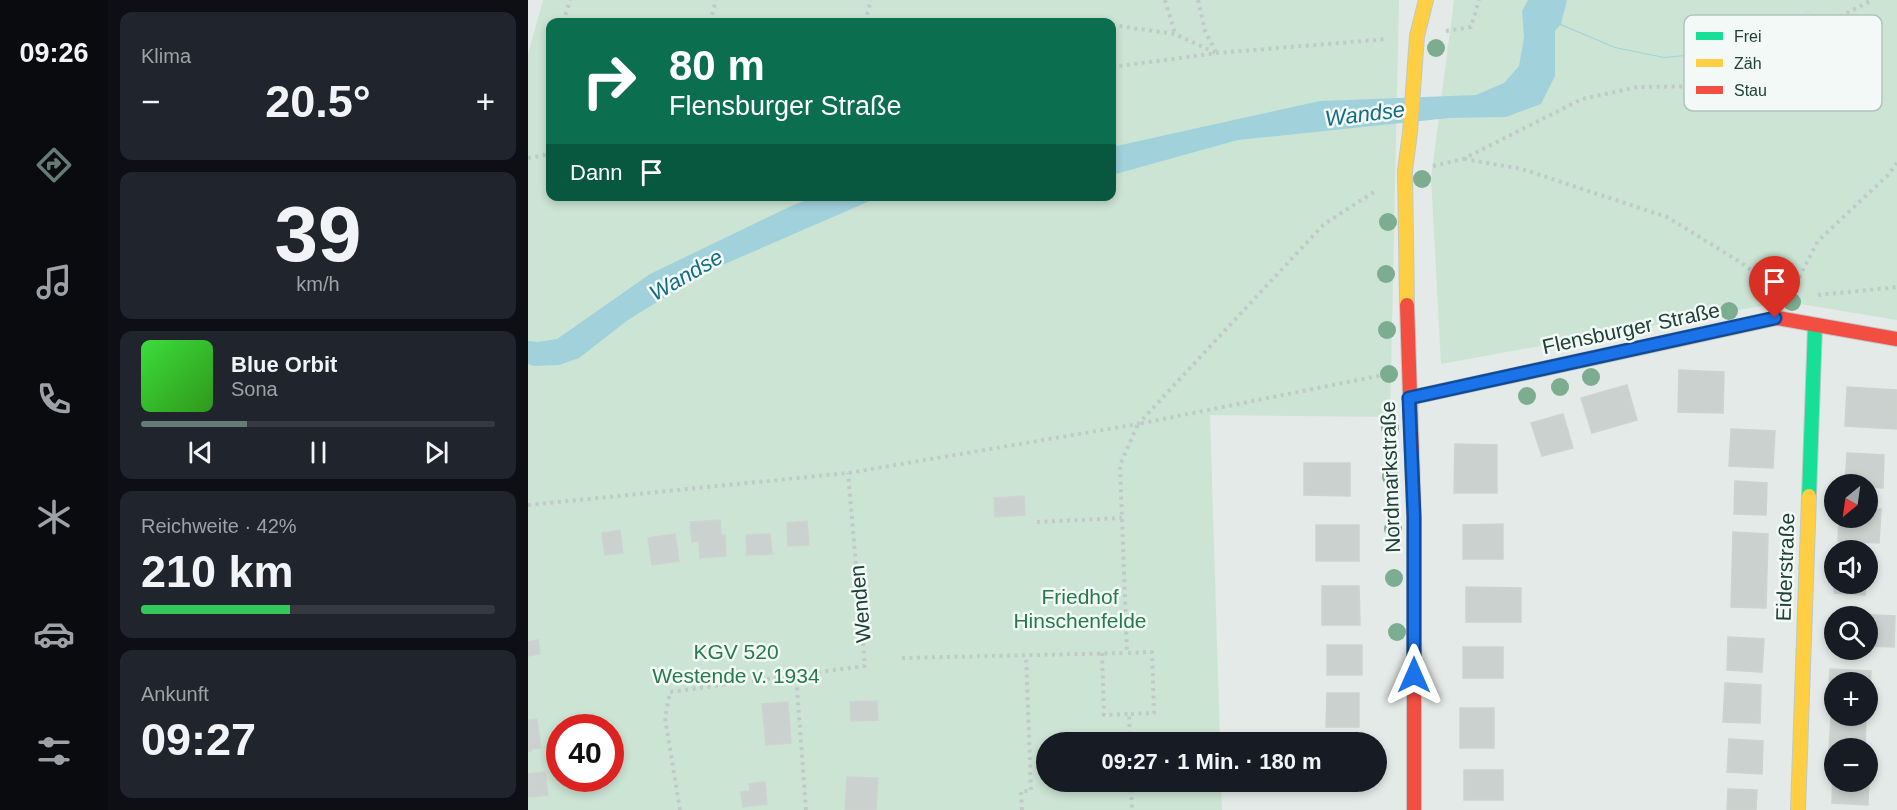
<!DOCTYPE html>
<html lang="de">
<meta charset="utf-8">
<style>
body{margin:0;font-family:Helvetica,sans-serif;background:#20242c;color:#f1f3f6;height:100vh;display:flex;flex-direction:column;font-size:22px;white-space:nowrap}
*{box-sizing:border-box;margin:0}
p{font-size:20px;color:#9ea1a6}
.icon{flex:none;width:33px;height:33px;fill:none;stroke:currentColor;stroke-width:2;stroke-linecap:round;stroke-linejoin:round}
.map{position:relative;flex:1;overflow:hidden}
.drawer{display:flex;flex-direction:column;gap:12px;padding:12px;background:#0d0f14;width:420px}
.drawer>*{flex:none}
.top-card{position:absolute;left:18px;top:18px;width:570px;height:183px;border-radius:12px;box-shadow:0 3px 9px #0003;background:#0b6e4f;color:#fff;overflow:hidden}
.needle{width:39px;rotate:209deg}
.buttons{position:absolute;left:1296px;top:474px;display:grid;gap:12px}
.buttons a{display:grid;place-items:center;width:54px;height:54px;border-radius:50%;background:#171b24;box-shadow:0 3px 9px #0003;font-size:30px}
.speed{position:absolute;left:18px;top:714px;display:flex;gap:12px;font-size:30px;font-weight:700;text-align:center}
.speed>*{display:grid;place-content:center;width:78px;height:78px;border-radius:50%;background:#171b24;box-shadow:0 3px 9px #0003;line-height:1}
.speed .limit{border:9px solid #d22;background:#fff;color:#111}
.pin{position:absolute;display:grid;place-items:center;width:51px;height:51px;color:#fff;margin:-62px -26px;border-radius:50% 50% 50% 0;rotate:-45deg;box-shadow:0 0 6px #0007}
.pin .icon{rotate:45deg}
.me{position:absolute;width:66px;margin:-33px;rotate:0deg;stroke-linejoin:round;filter:drop-shadow(0 0 4px #0008)}
.turn{display:flex;align-items:center;gap:21px;height:126px;padding:0 24px;font-size:27px}
.turn .icon{width:78px;height:78px;stroke-width:2.5}
.turn b{display:block;font-size:42px;line-height:51px}
.then{display:flex;align-items:center;height:57px;padding:0 24px;background:#0003;gap:12px;font-size:22px}
.big{font-size:45px;font-weight:600;line-height:1.1}
.drawer .tile{flex:1;display:flex;flex-direction:column;justify-content:center;gap:9px;min-width:0;padding:0 21px;border-radius:12px;background:#20242c}
.drawer .dial{align-items:center;gap:0}
.dial b{font-size:78px;line-height:1}
.song{display:flex;align-items:center;gap:18px}
.cover{width:72px;height:72px;border-radius:9px;background:linear-gradient(135deg,hsl(120 70% 55%),hsl(110 70% 35%))}
.played{height:6px;border-radius:3px;background:linear-gradient(90deg,#657c75 30%,#363941 30%)}
.keys{display:flex;justify-content:space-around;direction:ltr}
.heat{display:flex;justify-content:space-between;align-items:center;font-size:33px;direction:ltr}
.charge{height:9px;border-radius:4px;background:linear-gradient(90deg,#34c759 42%,#363941 0)}
.trip{position:absolute;left:508px;top:732px;width:351px;height:60px;border-radius:30px;background:#171b24;box-shadow:0 3px 9px #0003;font-weight:600;line-height:60px;text-align:center}
main{display:flex;flex:1;min-height:0}
.tabs{display:flex;flex-direction:column;width:108px;justify-content:space-around;align-items:center;background:#090b0e;color:#9ea1a6}
.tabs .icon{width:42px;height:42px}
.tabs .on{color:#657c75}
.tabs b{font-size:27px;color:#f1f3f6}
.map>svg:first-child{display:block}
</style>
<main>
<nav class="tabs">
<b>09:26</b>
<svg class="icon on" aria-label="directions" viewBox="0 0 24 24"><path d="M12 3l9 9-9 9-9-9zM9 14v-3h6M13 9l2 2-2 2"/></svg>
<svg class="icon" aria-label="music" viewBox="0 0 24 24"><path d="M9 18V5l10-2v13"/><circle cx="6" cy="18" r="3"/><circle cx="16" cy="16" r="3"/></svg>
<svg class="icon" aria-label="phone" viewBox="0 0 24 24"><path d="M5 4h4l2 5-3 2q2 4 5 5l2-3 5 2v4C11 20 4 13 5 4z"/></svg>
<svg class="icon" aria-label="climate" viewBox="0 0 24 24"><path d="M12 3v18M4 7l16 10M4 17L20 7"/></svg>
<svg class="icon" aria-label="car" viewBox="0 0 24 24"><path d="M5 17H2v-5l4-1 3-4h7l3 4 3 1v5h-3M9 17h6M6 11h13"/><circle cx="7" cy="17" r="2"/><circle cx="17" cy="17" r="2"/></svg>
<svg class="icon" aria-label="filters" viewBox="0 0 24 24"><path d="M4 7h16M4 17h16"/><circle cx="9" cy="7" r="2"/><circle cx="15" cy="17" r="2"/></svg>
</nav>
<section class="drawer">
<div class="tile"><p>Klima</p>
<div class="heat"><a>−</a><b class="big">20.5°</b><a>+</a></div>
</div>
<div class="tile dial"><b>39</b><p>km/h</p></div>
<div class="tile">
<div class="song"><i class="cover"></i><div><b>Blue Orbit</b><p>Sona</p></div></div>
<div class="played"></div>
<div class="keys"><svg class="icon" aria-label="previous" viewBox="0 0 24 24"><path d="M18 5L8 12l10 7zM5 5v14"/></svg><svg class="icon" aria-label="pause" viewBox="0 0 24 24"><path d="M8 5v14M16 5v14"/></svg><svg class="icon" aria-label="next" viewBox="0 0 24 24"><path d="M6 5l10 7-10 7zM19 5v14"/></svg></div>
</div>
<div class="tile"><p>Reichweite · 42%</p><b class="big">210 km</b><div class="charge"></div></div>
<div class="tile"><p>Ankunft</p><b class="big">09:27</b></div>
</section>
<div class="map">
<svg width="1369" height="810" viewBox="0 0 1369 810">
<rect width="100%" height="100%" fill="#e4eae7"/>
<g fill="#cce4d4" fill-rule="evenodd">
<path d="M15 0H871L862 417 682 415 692 742H519V782H693L694 810H0V54ZM22 22H584V196H22ZM32 728H82V778H32Z"/>
<path d="M926 0H1369V320L1272 304 1250 303 913 364 903 178Z"/>
</g>
<g fill="#a1d2dc">
<path d="M1000 0H1039L1033 24 1087 47 1136 57 1200 51 1225 41 1302 0 1225 42 1199 52 1136 58 1087 48 1032 25 1027 31V76L1013 104 978 117 921 118 710 140 584 175V147L792 101 948 95 976 83 991 66 996 37 994 11Z"/>
<path d="M288 196 351 197 176 273 100 320 51 358 31 365 6 366 0 364V341L10 342 29 339 122 274 261 207Z"/>
</g>
<g fill="#cbd1cf" stroke="#cdd3d0" stroke-width="1.5">
<path d="M1151 370 1196 372 1195 413 1150 412Z"/>
<path d="M1099 385 1109 420 1064 433 1053 398Z"/>
<path d="M1319 387 1369 390V429L1317 426Z"/>
<path d="M1035 414 1045 448 1014 456 1003 423Z"/>
<path d="M1203 429 1247 431 1245 468 1201 466Z"/>
<path d="M927 444 969 445V493H926Z"/>
<path d="M1319 453 1356 455 1355 488 1340 487V484H1317Z"/>
<path d="M776 463H822V496L776 495Z"/>
<path d="M1207 481 1239 483 1238 515 1206 514Z"/>
<path d="M496 496 497 515 467 517 466 498Z"/>
<path d="M1340 509H1353L1351 543 1310 541 1311 518H1340Z"/>
<path d="M192 520 193 535H197L198 556 172 558 171 541 164 542 162 522Z"/>
<path d="M279 521 281 545 260 546 259 523Z"/>
<path d="M975 524V559H935V525Z"/>
<rect x="788" y="525" width="43" height="36"/>
<path d="M92 530 95 553 77 555 74 533Z"/>
<path d="M1205 532 1240 534 1238 608 1203 607Z"/>
<path d="M147 534 151 561 124 565 120 538Z"/>
<path d="M242 534 244 554 219 555 218 535Z"/>
<path d="M1306 574V584H1338L1337 595 1306 593Z"/>
<path d="M794 586H831L832 625H794Z"/>
<path d="M938 587 993 588V622H938Z"/>
<path d="M1307 613 1367 616 1366 647 1340 646V616H1307Z"/>
<path d="M1200 637 1236 639 1234 672 1199 670Z"/>
<path d="M10 640 12 654 0 656V642Z"/>
<rect x="799" y="645" width="35" height="30"/>
<rect x="935" y="647" width="40" height="31"/>
<path d="M1302 669 1343 671 1342 694H1340V682H1306V693L1301 692Z"/>
<path d="M1197 683 1233 685 1232 723 1195 722Z"/>
<path d="M799 693H831V727H798Z"/>
<path d="M349 701 350 720 323 721 322 702Z"/>
<path d="M260 702 263 743 238 745 234 704Z"/>
<rect x="932" y="708" width="34" height="40"/>
<path d="M1303 716 1338 718 1337 748 1301 750Z"/>
<path d="M9 719 13 748 3 749V751H0V720Z"/>
<path d="M1201 739 1235 741 1234 774 1199 772Z"/>
<rect x="936" y="770" width="39" height="30"/>
<path d="M17 772 20 795 0 797V774Z"/>
<path d="M1305 773 1306 782H1340L1341 774 1340 805 1304 803Z"/>
<path d="M319 777 350 778 348 810H317Z"/>
<path d="M237 782 239 804 215 807 213 792 222 791 221 784Z"/>
<rect x="768" y="782" width="53" height="7"/>
<path d="M1200 789 1229 790 1228 810H1199Z"/>
</g>
<g fill="none" stroke-linecap="round" stroke-linejoin="round">
<defs>
<path id="fast" d="M1281 496 1287 326"/>
<g id="slow">
<path d="M879 305 877 171 882 132 889 36 898 0"/>
<path d="M881 398 1249 318"/>
<path d="M1270 810 1281 496"/>
</g>
<g id="jam">
<path d="M879 305 886 517V810"/>
<path d="M1249 318 1369 339"/>
</g>
</defs>
<use href="#fast" stroke="#c0c8c5" stroke-width="16"/>
<use href="#slow" stroke="#c0c8c5" stroke-width="16"/>
<use href="#jam" stroke="#c0c8c5" stroke-width="16"/>
<g stroke="#c1cac8" stroke-width="4" stroke-dasharray="3 4.5" stroke-linecap="butt">
<path d="M637 0 647 34"/>
<path d="M670 0 677 31 688 52"/>
<path d="M35 22 42 0"/>
<path d="M182 22 188 0"/>
<path d="M337 22 343 0"/>
<path d="M584 25 647 34 688 53"/>
<path d="M918 31 943 27 951 0"/>
<path d="M584 67 689 53 860 39"/>
<path d="M0 158 22 154"/>
<path d="M936 159 994 169 1139 217 1212 262 1249 289"/>
<path d="M905 166 935 159 1054 99 1110 87 1197 86 1311 17 1344 0"/>
<path d="M1264 291 1290 241 1360 175 1369 163"/>
<path d="M1290 295 1369 287"/>
<path d="M0 505 320 473 610 424 796 224 849 190"/>
<path d="M509 522 594 518"/>
<path d="M574 653 576 715 601 714"/>
<path d="M374 658 599 653"/>
<path d="M602 742 601 714 626 713 624 652 599 653 592 465 610 424 855 375"/>
<path d="M603 782 604 810"/>
<path d="M152 810 137 718 142 692 268 675"/>
<path d="M278 810 268 675 337 666 320 473"/>
<path d="M494 810 493 791H503L498 655"/>
</g>
<use href="#fast" stroke="#16e098" stroke-width="14"/>
<use href="#slow" stroke="#ffcf43" stroke-width="14"/>
<use href="#jam" stroke="#f24e42" stroke-width="14"/>
</g>
<g fill="#7cad90">
<circle cx="908" cy="48" r="9"/>
<circle cx="894" cy="179" r="9"/>
<circle cx="860" cy="222" r="9"/>
<circle cx="858" cy="274" r="9"/>
<circle cx="1264" cy="302" r="9"/>
<circle cx="1201" cy="311" r="9"/>
<circle cx="859" cy="330" r="9"/>
<circle cx="861" cy="374" r="9"/>
<circle cx="1063" cy="377" r="9"/>
<circle cx="1032" cy="387" r="9"/>
<circle cx="999" cy="396" r="9"/>
<circle cx="862" cy="428" r="9"/>
<circle cx="863" cy="477" r="9"/>
<circle cx="865" cy="529" r="9"/>
<circle cx="866" cy="578" r="9"/>
<circle cx="869" cy="632" r="9"/>
</g>
<g fill="none" stroke-linecap="round" stroke-linejoin="round">
<defs>
<path id="route" d="M886 675V517L881 398 1247 318"/>
</defs>
<use href="#route" stroke="#114b97" stroke-width="15"/>
<use href="#route" stroke="#1a73e8" stroke-width="10"/>
</g>
<g text-anchor="middle" dominant-baseline="central" stroke-width="5" stroke-linejoin="round" paint-order="stroke">
<g font-size="21" fill="#204038" stroke="#f2f9f6">
<text transform="translate(1103 328) rotate(-12)">Flensburger Straße</text>
<text transform="translate(862 477) rotate(-92)">Nordmarkstraße</text>
<text transform="translate(1257 567) rotate(-88)">Eiderstraße</text>
<text transform="translate(332 604) rotate(-95)">Wenden</text>
</g>
<g font-size="21" fill="#267b49" stroke="#f2f9f6">
<text x="552" y="596">Friedhof<tspan x="552" dy="24">Hinschenfelde</tspan></text>
<text x="208" y="651">KGV 520<tspan x="208" dy="24">Westende v. 1934</tspan></text>
</g>
<g font-size="22" font-style="italic" fill="#146c82" stroke="#f2f9f6">
<text transform="translate(837 114) rotate(-7)">Wandse</text>
<text transform="translate(158 275) rotate(-30)">Wandse</text>
</g>
</g>
<rect x="1156" y="15" width="198" height="96" rx="9" fill="#f2f9f6" stroke="#b3c2bd" stroke-width="1.5"/>
<rect x="1168" y="32" width="27" height="8" fill="#16e098"/>
<rect x="1168" y="59" width="27" height="8" fill="#ffcf43"/>
<rect x="1168" y="86" width="27" height="8" fill="#f24e42"/>
<g font-size="16" fill="#204038">
<text x="1206" y="42">Frei</text>
<text x="1206" y="69">Zäh</text>
<text x="1206" y="96">Stau</text>
</g>
</svg>
<div class="buttons">
<a><svg class="needle" viewBox="-14 -14 28 28"><path d="M0-13l5 13h-10z" fill="#e53935"/><path d="M0 13l5-13h-10z" fill="#9ea1a6"/></svg></a>
<a><svg class="icon" aria-label="sound" viewBox="0 0 24 24"><path d="M4 9h4l5-4v14l-5-4H4zM17 9q2 3 0 6"/></svg></a>
<a><svg class="icon" aria-label="search" viewBox="0 0 24 24"><circle cx="10" cy="10" r="6"/><path d="M15 15l6 6"/></svg></a>
<a>+</a>
<a>−</a>
</div>
<div class="speed"><div class="limit">40</div></div>
<div class="pin" style="left:1247px;top:318px;background:#d93025"><svg class="icon" aria-label="arrive" viewBox="0 0 24 24"><path d="M6 21V4h12l-3 4 3 4H6"/></svg></div>
<svg class="me" style="left:886px;top:675px" viewBox="-20 -20 40 40"><path d="M0-17L14 15 0 8-14 15z" fill="#1a73e8" stroke="#fff" stroke-width="4"/></svg>
<div class="trip">09:27 · 1 Min. · 180 m</div>
<div class="top-card">
<div class="turn"><svg class="icon" aria-label="right" viewBox="0 0 24 24"><path d="M7 20v-9h11M14 6l5 5-5 5"/></svg><div><b>80 m</b>Flensburger Straße</div></div>
<div class="then">Dann<svg class="icon" aria-label="arrive" viewBox="0 0 24 24"><path d="M6 21V4h12l-3 4 3 4H6"/></svg></div>
</div>
</div>
</main>
